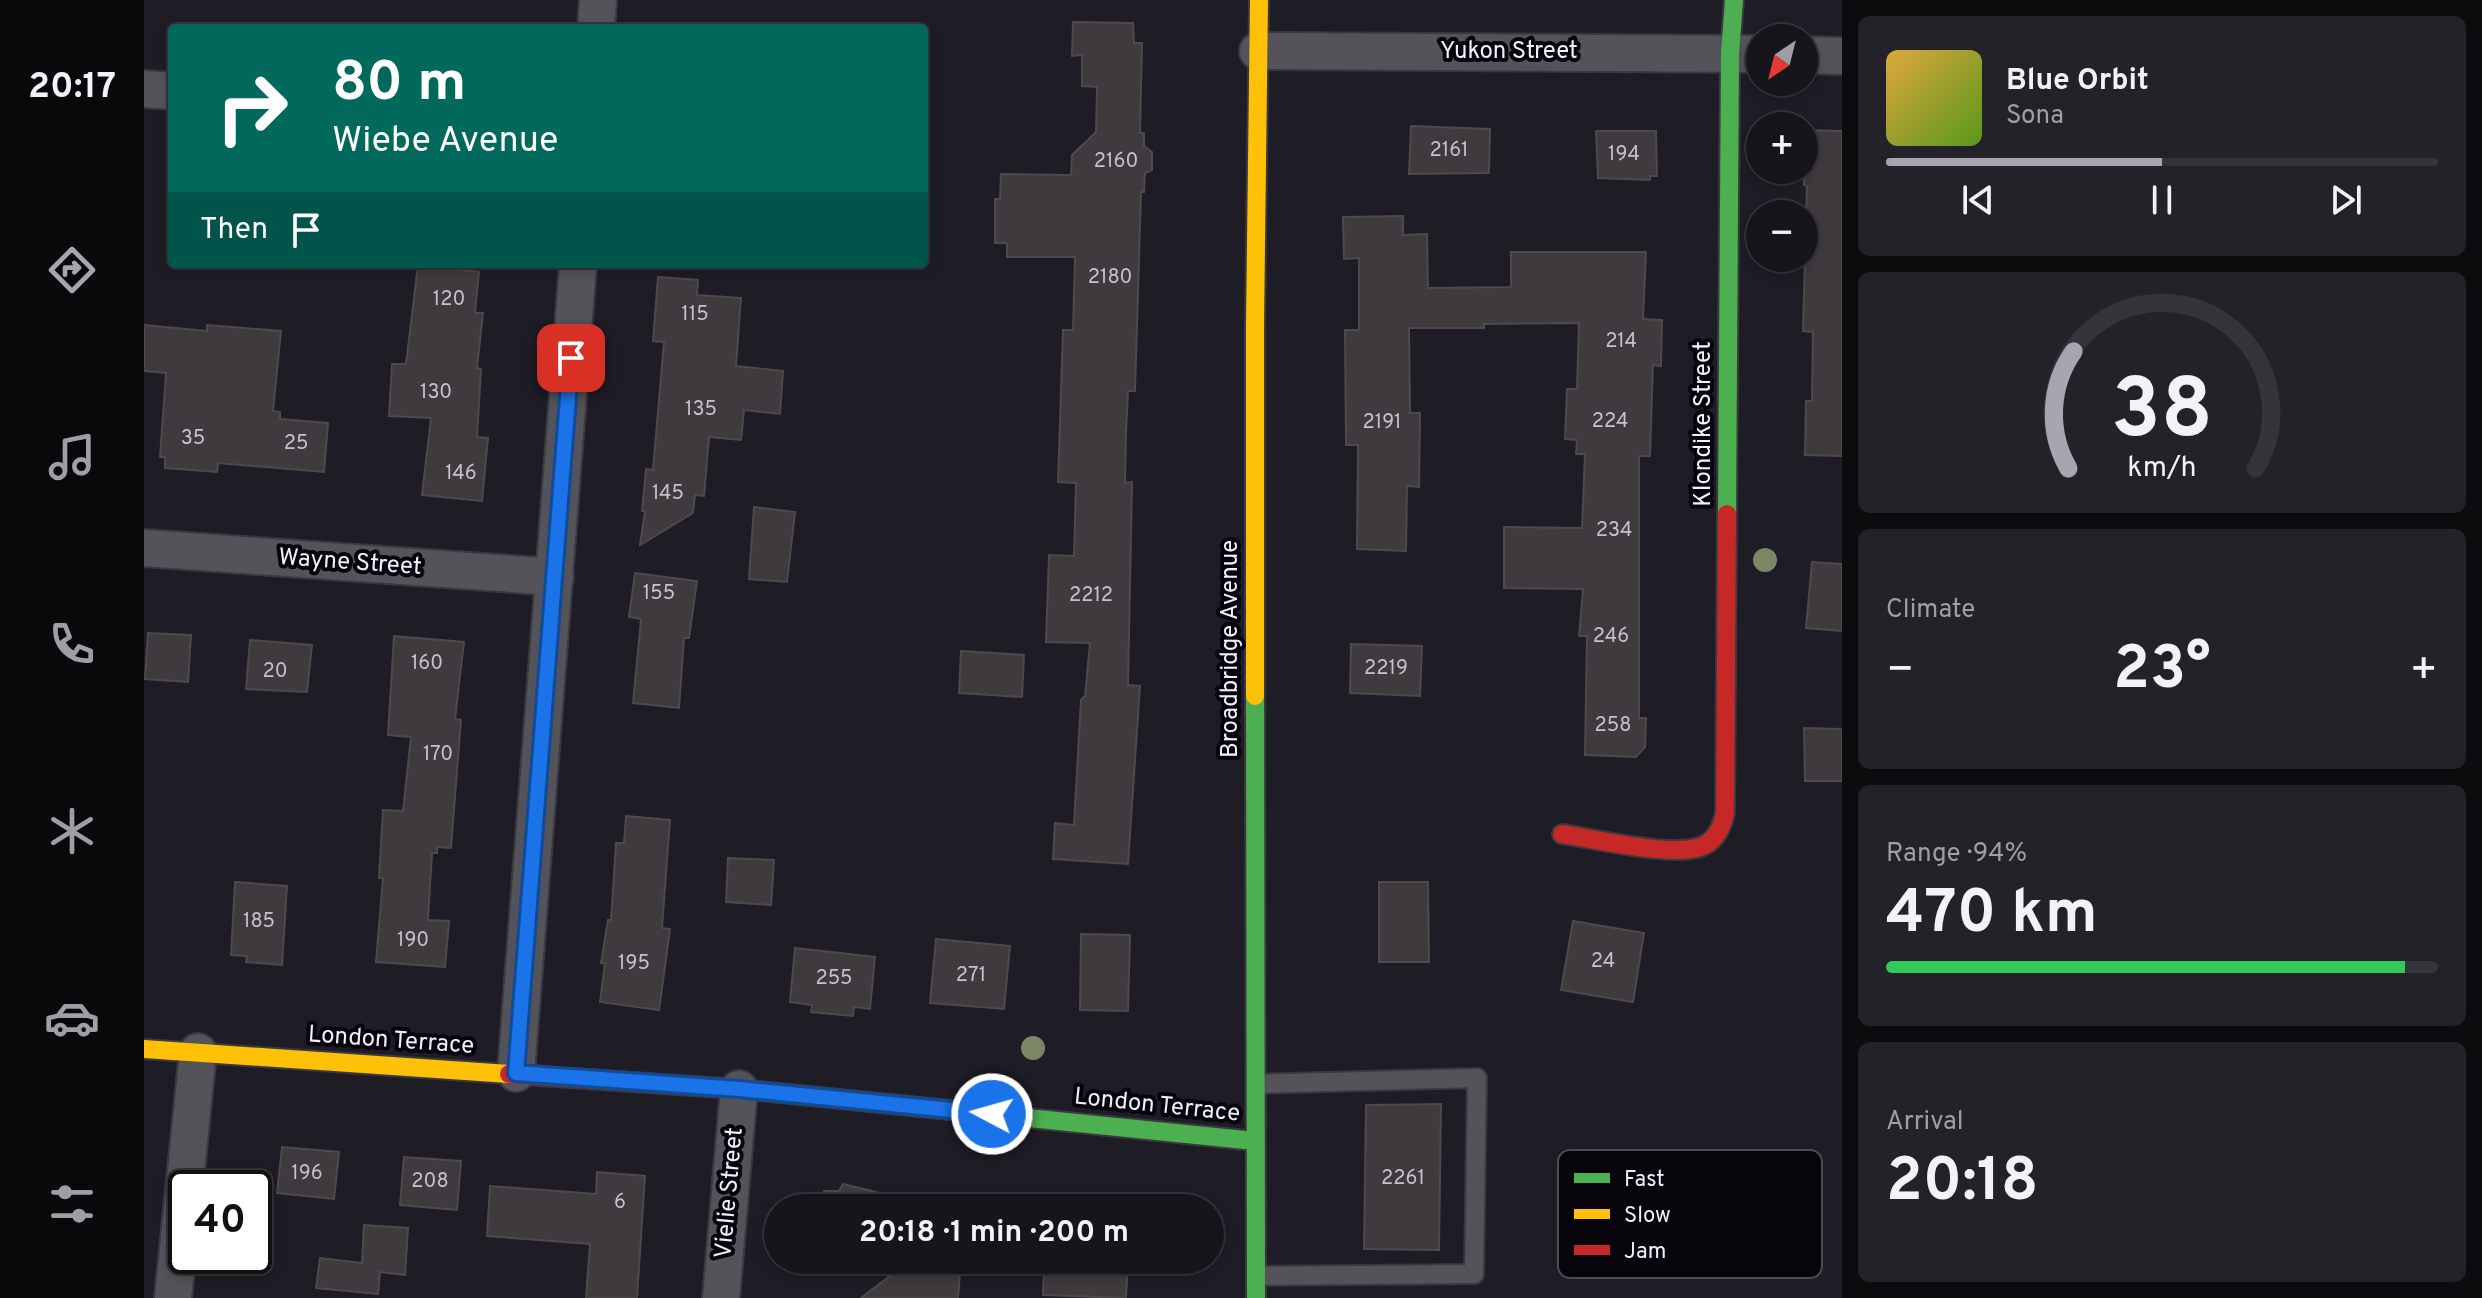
<!DOCTYPE html>
<meta charset="utf-8">
<style>
body{margin:0;font-family:Overpass,sans-serif;background:#232228;color:#f1f3f6;height:100vh;display:flex;flex-direction:column;font-size:30px;white-space:nowrap}
*{box-sizing:border-box;margin:0}
p{font-size:26px;color:#9e9fa3}
.icon{flex:none;width:44px;height:44px;fill:none;stroke:currentColor;stroke-width:2;stroke-linecap:round;stroke-linejoin:round}
.map{position:relative;flex:1;overflow:hidden}
.sheet{display:flex;flex-direction:column;gap:16px;padding:16px;background:#0c0c0f;width:640px}
.sheet>*{flex:none}
.guide{position:absolute;left:24px;top:24px;width:760px;height:244px;border-radius:8px;box-shadow:0 4px 12px #0003,0 0 0 2px #35343a;background:#00695c;color:#fff;overflow:hidden}
.needle{width:52px;rotate:215deg}
.buttons{position:absolute;left:1602px;top:24px;display:grid;gap:16px}
.buttons a{display:grid;place-items:center;width:72px;height:72px;border-radius:50%;background:#16151b;box-shadow:0 4px 12px #0003,0 0 0 2px #35343a;font-size:40px}
.speed{position:absolute;left:24px;top:1170px;display:flex;gap:16px;font-size:40px;font-weight:700;text-align:center}
.speed>*{display:grid;place-content:center;width:104px;height:104px;border-radius:50%;background:#16151b;box-shadow:0 4px 12px #0003,0 0 0 2px #35343a;line-height:1}
.speed .limit{border:4px solid #111;border-radius:12px;background:#fff;color:#111}
.pin{position:absolute;display:grid;place-items:center;width:68px;height:68px;color:#fff;margin:-34px;border-radius:16px;box-shadow:0 4px 12px #0006}
.me{position:absolute;width:88px;margin:-44px;rotate:276deg;stroke-linejoin:round;filter:drop-shadow(0 0 6px #0008)}
.turn{display:flex;align-items:center;gap:28px;height:168px;padding:0 32px;font-size:36px}
.turn .icon{width:104px;height:104px;stroke-width:2.5}
.turn b{display:block;font-size:56px;line-height:68px}
.then{display:flex;align-items:center;height:76px;padding:0 32px;background:#0003;gap:16px;font-size:30px}
.big{font-size:60px;font-weight:700;line-height:1.1}
.sheet .tile{flex:1;display:flex;flex-direction:column;justify-content:center;gap:12px;min-width:0;padding:0 28px;border-radius:12px;background:#232228}
.sheet .dial{align-items:center;gap:0}
.dial svg{height:208px;overflow:visible;fill:none;stroke:#35343a;stroke-width:7;stroke-linecap:round;text-anchor:middle}
.dial text{fill:#f1f3f6;stroke:none}
.song{display:flex;align-items:center;gap:24px}
.cover{width:96px;height:96px;border-radius:12px;background:linear-gradient(135deg,hsl(40 70% 55%),hsl(90 70% 35%))}
.played{height:8px;border-radius:4px;background:linear-gradient(90deg,#a8a5af 50%,#35343a 50%)}
.keys{display:flex;justify-content:space-around;direction:ltr}
.heat{display:flex;justify-content:space-between;align-items:center;font-size:44px;direction:ltr}
.charge{height:12px;border-radius:6px;background:linear-gradient(90deg,#34c759 94%,#35343a 0)}
.trip{position:absolute;left:620px;top:1194px;width:460px;height:80px;border-radius:40px;background:#16151b;box-shadow:0 4px 12px #0003,0 0 0 2px #35343a;font-weight:700;line-height:80px;text-align:center}
main{display:flex;flex:1;min-height:0}
.tab-bar{display:flex;flex-direction:column;width:144px;justify-content:space-around;align-items:center;background:#09080b;color:#9e9fa3}
.tab-bar .icon{width:56px;height:56px}
.tab-bar .on{color:#a8a5af}
.tab-bar b{font-size:36px;color:#f1f3f6}
.map>svg:first-child{display:block}
</style>
<main>
<nav class="tab-bar">
<b>20:17</b>
<svg class="icon on" aria-label="directions" viewBox="0 0 24 24"><path d="M12 3l9 9-9 9-9-9zM9 14v-3h6M13 9l2 2-2 2"/></svg>
<svg class="icon" aria-label="music" viewBox="0 0 24 24"><path d="M9 18V5l10-2v13"/><circle cx="6" cy="18" r="3"/><circle cx="16" cy="16" r="3"/></svg>
<svg class="icon" aria-label="phone" viewBox="0 0 24 24"><path d="M5 4h4l2 5-3 2q2 4 5 5l2-3 5 2v4C11 20 4 13 5 4z"/></svg>
<svg class="icon" aria-label="climate" viewBox="0 0 24 24"><path d="M12 3v18M4 7l16 10M4 17L20 7"/></svg>
<svg class="icon" aria-label="car" viewBox="0 0 24 24"><path d="M5 17H2v-5l4-1 3-4h7l3 4 3 1v5h-3M9 17h6M6 11h13"/><circle cx="7" cy="17" r="2"/><circle cx="17" cy="17" r="2"/></svg>
<svg class="icon" aria-label="filters" viewBox="0 0 24 24"><path d="M4 7h16M4 17h16"/><circle cx="9" cy="7" r="2"/><circle cx="15" cy="17" r="2"/></svg>
</nav>
<div class="map">
<svg width="1698" height="1298" viewBox="0 0 1698 1298">
<rect width="100%" height="100%" fill="#1e1c24"/>
<g fill="#3f3a3e" stroke="#4e494a" stroke-width="2">
<path d="M929 22 989 23 990 43H998L996 133H1000V146L1008 152V170L1001 173 1000 192H997L991 391H984L982 432 981 483 988 482 984 685 996 686 984 864 909 859 911 823 930 825 937 700 941 696 946 643 902 642 905 555 930 556 932 483 914 482 919 330H929L931 257H863V243H851V199H856L857 174 927 175 928 155 952 132 953 87 938 86V55L928 56Z"/>
<path d="M1267 126 1346 129 1345 173 1265 174Z"/>
<path d="M1660 130 1698 131V456L1661 455 1662 401H1668L1669 332 1659 331 1663 186 1660 185Z"/>
<path d="M1452 131H1512L1513 176H1506V180L1454 178Z"/>
<path d="M1259 216V235L1283 234 1284 288 1367 287V252H1502L1499 319 1518 320 1517 366 1509 365 1506 456H1495V718H1502L1501 747 1492 757 1441 755 1443 636H1435L1439 589 1360 588V527L1438 528 1441 454H1432L1433 440 1421 439 1423 389H1433L1435 323 1340 324V328H1265L1266 413H1276L1275 487 1263 486 1262 551 1213 549 1214 445H1202L1201 330H1215V258L1200 259 1199 217Z"/>
<path d="M274 265 335 272 331 313H339L333 368 337 369 333 437 344 438 338 501 278 495 287 418 245 416 248 364H262Z"/>
<path d="M514 277 554 280 553 295 597 298 592 366 639 371 636 414 600 410 597 440 565 437 560 496 551 495 549 513 496 545 501 511H498L502 469 509 470 520 342 509 341Z"/>
<path d="M0 325 63 331V325L137 331 129 411 136 412V419L184 423 180 472 74 463 73 472 21 468V457H16L22 373 0 371Z"/>
<path d="M610 507 651 512 643 582 605 579Z"/>
<path d="M1668 562 1698 564V631L1662 628Z"/>
<path d="M491 573 553 581 545 638H540L535 708 489 703 497 619 485 617Z"/>
<path d="M4 633 47 635 44 682 1 679Z"/>
<path d="M250 636 320 642 311 719 317 720 307 848 293 847V853H288L284 920 305 921 301 967 232 962 239 878H235L239 810 259 811 267 737 244 735Z"/>
<path d="M106 640 168 645 163 692 102 689Z"/>
<path d="M1207 644 1278 646 1276 696 1206 693Z"/>
<path d="M817 651 880 655 878 697 815 693Z"/>
<path d="M1660 728 1698 729V781H1661Z"/>
<path d="M482 816 526 820 518 928 526 929 515 1010 456 1002 461 964 457 963 464 920H467L472 843H480Z"/>
<path d="M584 858 630 860 627 905 582 902Z"/>
<path d="M91 882 143 886 138 965 102 962 103 956 87 955Z"/>
<path d="M1235 882H1284L1285 962H1235Z"/>
<path d="M1429 921 1500 933 1489 1002 1417 990Z"/>
<path d="M937 934 986 935 984 1011 936 1010Z"/>
<path d="M792 939 866 946 860 1009 786 1003Z"/>
<path d="M651 948 731 957 726 1009 710 1007 709 1016 667 1012 668 1005 646 1002Z"/>
<path d="M1297 1104 1295 1250 1220 1249 1222 1105Z"/>
<path d="M138 1147 195 1152 190 1199 133 1193Z"/>
<path d="M260 1157 317 1161 313 1210 256 1205Z"/>
<path d="M453 1172 501 1176 493 1298H442L446 1244 343 1236 346 1186 452 1194Z"/>
<path d="M699 1184 797 1208H679L680 1191H695Z"/>
<path d="M220 1225 264 1228 261 1275 236 1272 234 1294 172 1288 176 1258 218 1263Z"/>
<path d="M767 1260H817L814 1298H717Z"/>
<path d="M924 1260H984L982 1298 899 1295 900 1264 924 1265Z"/>
</g>
<g fill="none" stroke-linecap="round" stroke-linejoin="round">
<defs>
<path id="lane" d="M1112 1084 1333 1078 1330 1274 1112 1276"/>
<g id="street">
<path d="M452 28 454 0"/>
<path d="M1114 51 1616 54"/>
<path d="M1660 55 1698 56"/>
<path d="M0 89 28 91"/>
<path d="M0 548 411 577"/>
<path d="M372 1073 434 264"/>
<path d="M29 1298 54 1052"/>
<path d="M577 1298 595 1089"/>
</g>
<g id="fast">
<path d="M1583 514 1586 53 1590 0"/>
<path d="M1111 696 1112 1298"/>
<path d="M796 1109 1111 1141"/>
</g>
<g id="slow">
<path d="M1111 696V326L1115 0"/>
<path d="M0 1049 365 1074"/>
</g>
<g id="jam">
<path d="M1418 834C1452 839 1526 857 1556 847 1571 842 1578 827 1581 813L1583 514"/>
<path d="M365 1074 595 1089 796 1109"/>
</g>
</defs>
<use href="#lane" stroke="#3a3940" stroke-width="22"/>
<use href="#street" stroke="#3a3940" stroke-width="40"/>
<use href="#fast" stroke="#3a3940" stroke-width="22"/>
<use href="#slow" stroke="#3a3940" stroke-width="22"/>
<use href="#jam" stroke="#3a3940" stroke-width="22"/>
<use href="#lane" stroke="#55535a" stroke-width="18"/>
<use href="#street" stroke="#55535a" stroke-width="36"/>
<use href="#fast" stroke="#4caf50" stroke-width="18"/>
<use href="#slow" stroke="#ffc107" stroke-width="18"/>
<use href="#jam" stroke="#c62828" stroke-width="18"/>
</g>
<g fill="#7b8667">
<circle cx="1621" cy="560" r="12"/>
<circle cx="889" cy="1048" r="12"/>
</g>
<g fill="none" stroke-linecap="round" stroke-linejoin="round">
<defs>
<path id="route" d="M427 358 372 1073 595 1089 848 1114"/>
</defs>
<use href="#route" stroke="#114b97" stroke-width="20"/>
<use href="#route" stroke="#1a73e8" stroke-width="14"/>
</g>
<g text-anchor="middle" dominant-baseline="central" stroke-width="8" stroke-linejoin="round" paint-order="stroke">
<g font-size="20" fill="#c5c2cb">
<text x="1305" y="151">2161</text>
<text x="1480" y="155">194</text>
<text x="972" y="162">2160</text>
<text x="966" y="278">2180</text>
<text x="305" y="300">120</text>
<text x="551" y="315">115</text>
<text x="1477" y="342">214</text>
<text x="292" y="393">130</text>
<text x="557" y="410">135</text>
<text x="1466" y="422">224</text>
<text x="1238" y="423">2191</text>
<text x="49" y="439">35</text>
<text x="152" y="444">25</text>
<text x="317" y="474">146</text>
<text x="524" y="494">145</text>
<text x="1470" y="531">234</text>
<text x="515" y="594">155</text>
<text x="947" y="596">2212</text>
<text x="1467" y="637">246</text>
<text x="283" y="664">160</text>
<text x="1242" y="669">2219</text>
<text x="131" y="672">20</text>
<text x="1469" y="726">258</text>
<text x="294" y="755">170</text>
<text x="115" y="922">185</text>
<text x="269" y="941">190</text>
<text x="1459" y="962">24</text>
<text x="490" y="964">195</text>
<text x="827" y="976">271</text>
<text x="690" y="979">255</text>
<text x="163" y="1174">196</text>
<text x="1259" y="1179">2261</text>
<text x="286" y="1182">208</text>
<text x="476" y="1203">6</text>
</g>
<g font-size="24" fill="#f2effa" stroke="#07050b">
<text x="1365" y="52">Yukon Street</text>
<text transform="translate(1560 424) rotate(-90)">Klondike Street</text>
<text transform="translate(206 563) rotate(4)">Wayne Street</text>
<text transform="translate(1087 649) rotate(-90)">Broadbridge Avenue</text>
<text transform="translate(247 1041) rotate(4)">London Terrace</text>
<text transform="translate(1013 1106) rotate(6)">London Terrace</text>
<text transform="translate(586 1193) rotate(-85)">Vielie Street</text>
</g>
</g>
<rect x="1414" y="1150" width="264" height="128" rx="12" fill="#07050b" stroke="#4e4b53" stroke-width="2"/>
<rect x="1430" y="1173" width="36" height="10" fill="#4caf50"/>
<rect x="1430" y="1209" width="36" height="10" fill="#ffc107"/>
<rect x="1430" y="1245" width="36" height="10" fill="#c62828"/>
<g font-size="22" fill="#f2effa">
<text x="1480" y="1186">Fast</text>
<text x="1480" y="1222">Slow</text>
<text x="1480" y="1258">Jam</text>
</g>
</svg>
<div class="buttons">
<a><svg class="needle" viewBox="-14 -14 28 28"><path d="M0-13l5 13h-10z" fill="#e53935"/><path d="M0 13l5-13h-10z" fill="#9e9fa3"/></svg></a>
<a>+</a>
<a>−</a>
</div>
<div class="speed"><div class="limit">40</div></div>
<div class="pin" style="left:427px;top:358px;background:#d93025"><svg class="icon" aria-label="arrive" viewBox="0 0 24 24"><path d="M6 21V4h12l-3 4 3 4H6"/></svg></div>
<svg class="me" style="left:848px;top:1114px" viewBox="-20 -20 40 40"><circle r="17" fill="#1a73e8" stroke="#fff" stroke-width="3"/><path d="M0-11L8 9 0 5-8 9z" fill="#fff"/></svg>
<div class="trip">20:18 · 1 min · 200 m</div>
<div class="guide">
<div class="turn"><svg class="icon" aria-label="right" viewBox="0 0 24 24"><path d="M7 20v-9h11M14 6l5 5-5 5"/></svg><div><b>80 m</b>Wiebe Avenue</div></div>
<div class="then">Then<svg class="icon" aria-label="arrive" viewBox="0 0 24 24"><path d="M6 21V4h12l-3 4 3 4H6"/></svg></div>
</div>
</div>
<section class="sheet">
<div class="tile">
<div class="song"><i class="cover"></i><div><b>Blue Orbit</b><p>Sona</p></div></div>
<div class="played"></div>
<div class="keys"><svg class="icon" aria-label="previous" viewBox="0 0 24 24"><path d="M18 5L8 12l10 7zM5 5v14"/></svg><svg class="icon" aria-label="pause" viewBox="0 0 24 24"><path d="M8 5v14M16 5v14"/></svg><svg class="icon" aria-label="next" viewBox="0 0 24 24"><path d="M6 5l10 7-10 7zM19 5v14"/></svg></div>
</div>
<div class="tile dial"><svg viewBox="0 0 100 80">
<path d="M14 69A42 42 0 1 1 86 69"/>
<path d="M14 69A42 42 0 0 1 16 24" stroke="#a8a5af"/>
<text x="50" y="56" font-size="32" font-weight="700">38</text>
<text x="50" y="72" font-size="11">km/h</text>
</svg></div>
<div class="tile"><p>Climate</p>
<div class="heat"><a>−</a><b class="big">23°</b><a>+</a></div>
</div>
<div class="tile"><p>Range · 94%</p><b class="big">470 km</b><div class="charge"></div></div>
<div class="tile"><p>Arrival</p><b class="big">20:18</b></div>
</section>
</main>
